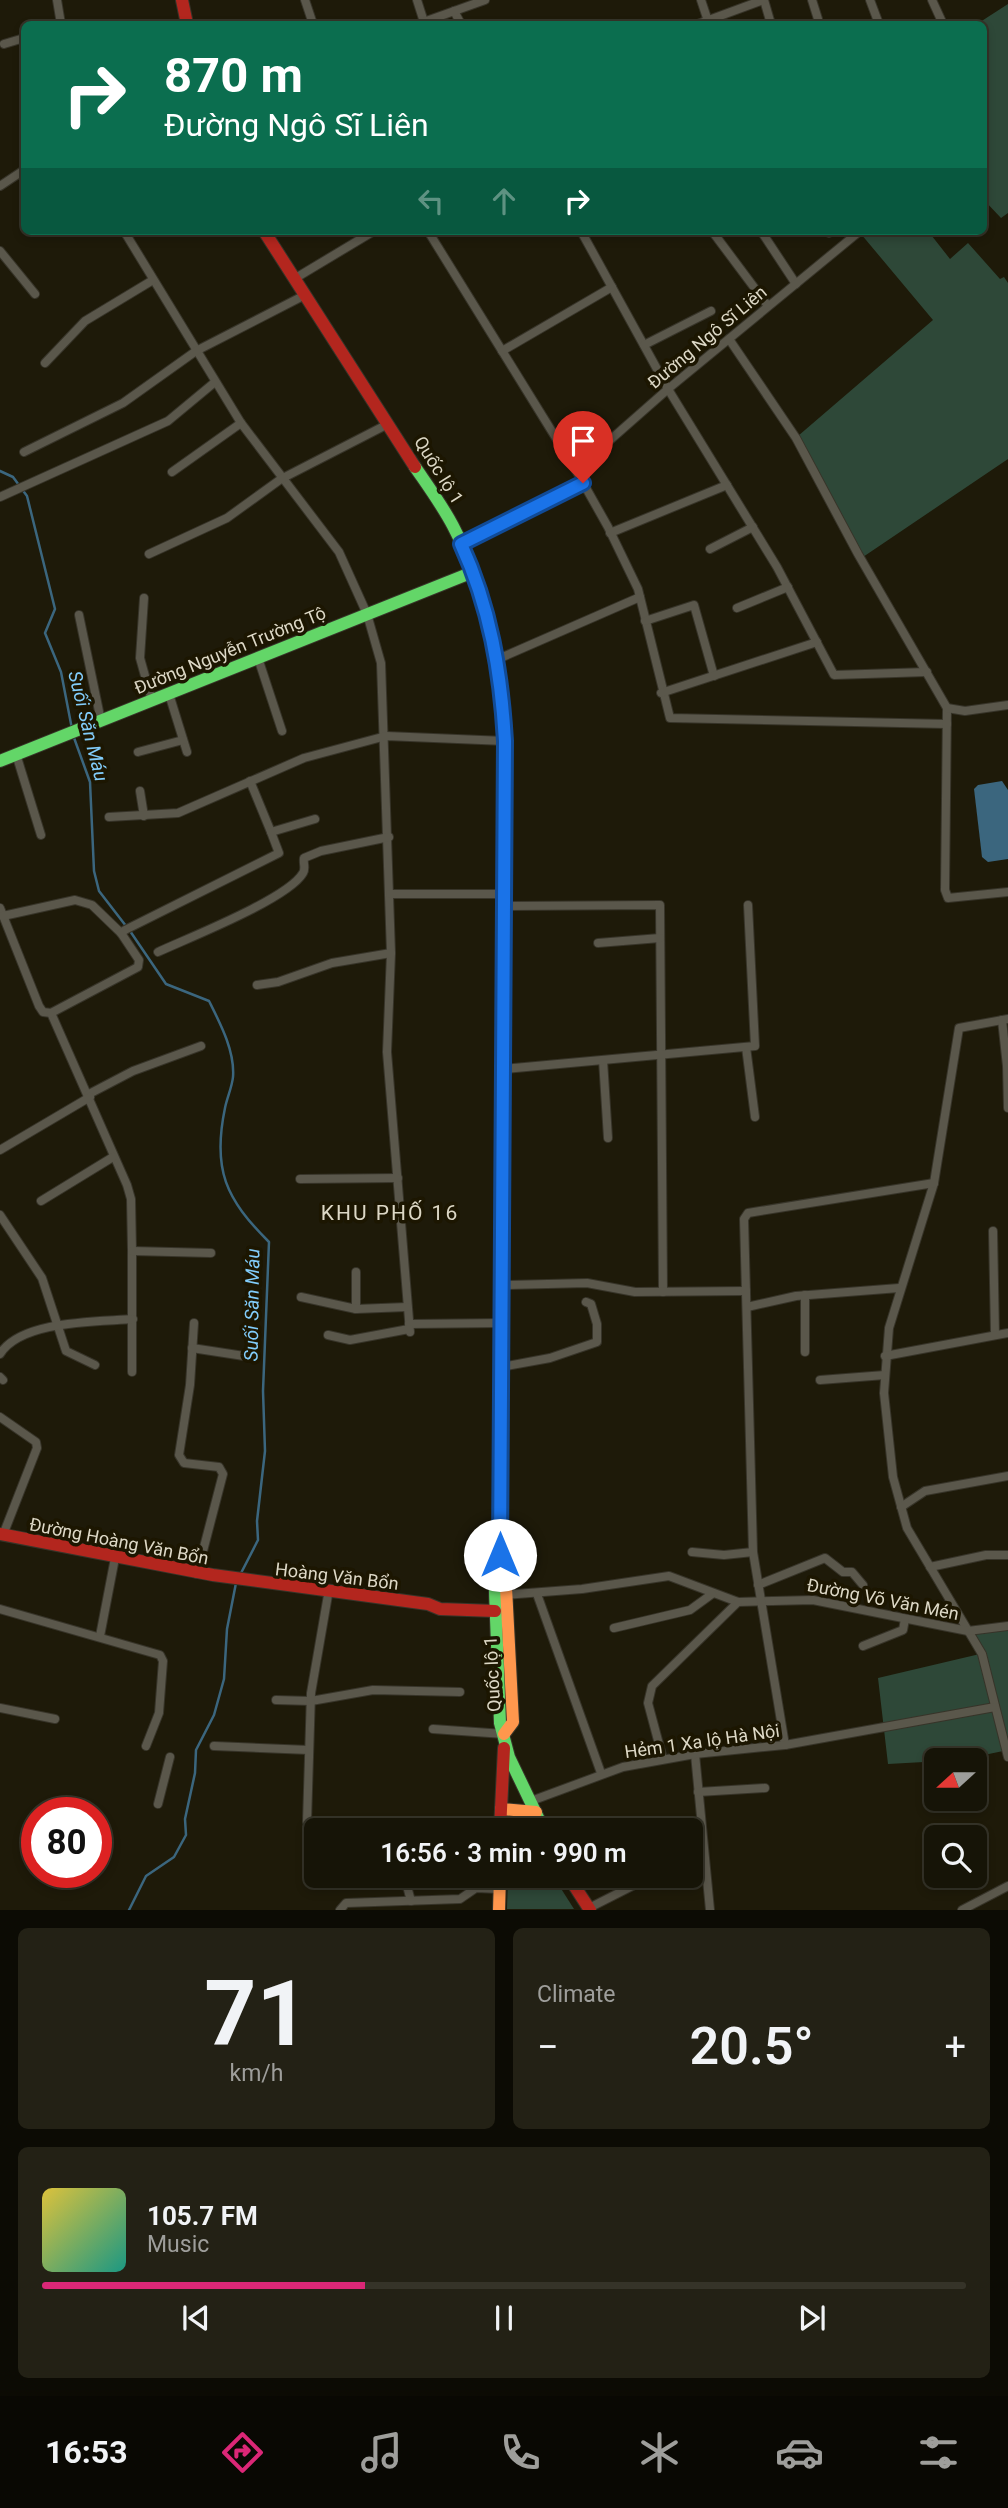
<!DOCTYPE html>
<meta charset="utf-8">
<style>
body{margin:0;font-family:Roboto,sans-serif;background:#232115;color:#f1f3f6;height:100vh;display:flex;flex-direction:column;font-size:26px;white-space:nowrap}
*{box-sizing:border-box;margin:0}
p{font-size:23px;color:#9e9e9b}
.icon{flex:none;width:38px;height:38px;fill:none;stroke:currentColor;stroke-width:2;stroke-linecap:round;stroke-linejoin:round}
.map{position:relative;height:1910px;overflow:hidden}
.sheet{display:flex;flex-direction:column;gap:18px;padding:18px;background:#0c0b04;flex:1}
.sheet>*{flex:none}
.guide{position:absolute;left:21px;top:21px;width:966px;height:214px;border-radius:10px;box-shadow:0 4px 10px #0003,0 0 0 2px #353328;background:#0b6e4f;color:#fff;overflow:hidden}
.needle{width:46px;rotate:249deg}
.fabs{position:absolute;left:924px;top:1748px;display:grid;gap:14px}
.fabs a{display:grid;place-items:center;width:63px;height:63px;border-radius:10px;background:#161407;box-shadow:0 4px 10px #0003,0 0 0 2px #353328;font-size:35px}
.speed{position:absolute;left:21px;top:1797px;display:flex;gap:14px;font-size:35px;font-weight:700;text-align:center}
.speed>*{display:grid;place-content:center;width:91px;height:91px;border-radius:50%;background:#161407;box-shadow:0 4px 10px #0003,0 0 0 2px #353328;line-height:1}
.speed .limit{border:10px solid #d22;background:#fff;color:#111}
.pin{position:absolute;display:grid;place-items:center;width:60px;height:60px;color:#fff;margin:-72px -30px;border-radius:50% 50% 50% 0;rotate:-45deg;box-shadow:0 0 7px #0007}
.pin .icon{rotate:45deg}
.me{position:absolute;width:77px;margin:-38px;rotate:0deg;stroke-linejoin:round;filter:drop-shadow(0 0 5px #0008)}
.turn{display:flex;align-items:center;gap:24px;height:147px;padding:0 28px;font-size:32px}
.turn .icon{width:91px;height:91px;stroke-width:2.5}
.turn b{display:block;font-size:49px;line-height:60px}
.lanes{display:flex;align-items:center;height:66px;padding:0 28px;background:#0003;justify-content:center;gap:35px;direction:ltr}
.lanes .off{opacity:.35}
.big{font-size:52px;font-weight:600;line-height:1.1}
.sheet .widget{flex:1;display:flex;flex-direction:column;justify-content:center;gap:10px;min-width:0;padding:0 24px;border-radius:10px;background:#232115}
.sheet .dial{align-items:center;gap:0}
.dial b{font-size:91px;line-height:1}
.song{display:flex;align-items:center;gap:21px}
.cover{width:84px;height:84px;border-radius:10px;background:linear-gradient(135deg,hsl(50 70% 55%),hsl(170 70% 35%))}
.played{height:7px;border-radius:4px;background:linear-gradient(90deg,#db2777 35%,#353328 35%)}
.keys{display:flex;justify-content:space-around;direction:ltr}
.heat{display:flex;justify-content:space-between;align-items:center;font-size:38px;direction:ltr}
.sheet .tiles{flex:1;display:grid;gap:18px;grid-template-columns:1fr 1fr}
.widget:last-child{grid-column:span 2}
.trip{position:absolute;left:304px;top:1818px;width:399px;height:70px;border-radius:10px;background:#161407;box-shadow:0 4px 10px #0003,0 0 0 2px #353328;font-weight:600;line-height:70px;text-align:center}
.tabs{display:flex;height:112px;justify-content:space-around;align-items:center;background:#090803;color:#9e9e9b}
.tabs .icon{width:49px;height:49px}
.tabs .current{color:#db2777}
.tabs b{font-size:32px;color:#f1f3f6}
.map>svg:first-child{display:block}
</style>
<div class="map">
<svg width="1008" height="1910" viewBox="0 0 1008 1910">
<rect width="100%" height="100%" fill="#1e1a09"/>
<g fill="#2e4838">
<path d="M1008 4V213L1001 218 984 200V24H977Z"/>
<path d="M864 231H928L950 259 968 243 1000 279 1004 277 1008 283V459L863 557 798 436 933 320 861 234Z"/>
<path d="M1008 1629V1750L960 1760 888 1764 878 1678 984 1653 973 1634Z"/>
<path d="M508 1876H553L574 1909H507Z"/>
</g>
<path fill="#3b667e" d="M1002 781 1008 790V859L988 862 982 857 974 789 978 785Z"/>
<g fill="none" stroke-linecap="round" stroke-linejoin="round">
<g stroke="#3b667e" stroke-width="2.5">
<path d="M0 471 13 477 27 496 55 609 45 633 61 672 72 729"/>
<path d="M73 735 90 782 94 871 99 891 126 926"/>
<path d="M130 931 166 984 209 1001C220 1023 235 1051 233 1077 232 1087 227 1098 225 1108 212 1170 226 1199 269 1242L263 1391 265 1451 257 1521 258 1540 239 1577"/>
<path d="M129 1910 146 1876 174 1857 186 1835 185 1819 195 1773 196 1750 214 1715 224 1679 227 1629 236 1583"/>
</g>
<defs>
<g id="street">
<path d="M57 0 61 24"/>
<path d="M305 0 313 24"/>
<path d="M417 0 424 22"/>
<path d="M701 0 708 21"/>
<path d="M764 0 771 24"/>
<path d="M812 0 818 19"/>
<path d="M870 0 879 24"/>
<path d="M932 0 943 24"/>
<path d="M454 11 461 24"/>
<path d="M418 24 485 0"/>
<path d="M698 24 763 0"/>
<path d="M4 44 24 38"/>
<path d="M0 186 24 170"/>
<path d="M124 231 241 423 339 552 367 614 381 663 391 953 387 1052 410 1332"/>
<path d="M428 231 577 472 608 527 638 589 670 718 947 724"/>
<path d="M581 231 668 389 777 567 834 675 927 672"/>
<path d="M712 231 768 306"/>
<path d="M761 231 796 284"/>
<path d="M827 231 829 233"/>
<path d="M0 251 35 294"/>
<path d="M294 279 374 231"/>
<path d="M729 339 796 438 858 554 947 708 945 890 948 898 1008 892"/>
<path d="M644 345 711 311"/>
<path d="M502 351 612 287"/>
<path d="M45 363 85 321 153 280"/>
<path d="M24 452 123 403 196 351 305 295"/>
<path d="M576 470 668 389 860 231"/>
<path d="M172 472 241 423"/>
<path d="M0 497 168 421 215 382"/>
<path d="M610 533 727 485"/>
<path d="M461 544 583 483"/>
<path d="M710 549 753 527"/>
<path d="M149 554 227 518 281 479 388 424"/>
<path d="M144 598 140 658 152 701"/>
<path d="M737 608 788 587"/>
<path d="M79 615 101 721"/>
<path d="M645 621 694 605 714 676"/>
<path d="M258 658 282 731"/>
<path d="M498 659 640 597"/>
<path d="M661 693 817 642"/>
<path d="M169 694 187 752"/>
<path d="M947 708 965 711 1008 705"/>
<path d="M138 752 183 740"/>
<path d="M16 754 41 835"/>
<path d="M250 781 271 832"/>
<path d="M140 791 144 816"/>
<path d="M109 817 178 813 304 758 386 736 505 741"/>
<path d="M390 894H504"/>
<path d="M504 906 660 905 663 1292"/>
<path d="M0 908 39 1006 43 1012 51 1013 127 1185 131 1199 132 1251V1372"/>
<path d="M3 916 75 900 92 905 121 933"/>
<path d="M598 943 660 938"/>
<path d="M158 952C188 938 288 899 303 873 306 868 303 864 304 858L321 851 389 837"/>
<path d="M257 985 278 982 332 963 391 953"/>
<path d="M51 1013 138 967 139 960 121 933 125 930 279 853 271 832 315 819"/>
<path d="M1008 1019 959 1028 934 1183 889 1328 884 1393 893 1477 907 1528 982 1654 1008 1757"/>
<path d="M1002 1020 1007 1066 1008 1108"/>
<path d="M746 1047 755 1117"/>
<path d="M603 1060 608 1138"/>
<path d="M504 1069 755 1046 748 905"/>
<path d="M89 1094 133 1071 201 1046"/>
<path d="M0 1150 90 1097"/>
<path d="M300 1179 398 1178"/>
<path d="M41 1201 113 1157"/>
<path d="M0 1215 42 1278 66 1351 95 1365"/>
<path d="M993 1231 995 1335"/>
<path d="M132 1251 211 1253"/>
<path d="M356 1272V1309"/>
<path d="M503 1285 587 1283 635 1292 746 1291"/>
<path d="M805 1295V1352"/>
<path d="M301 1297 356 1309 407 1307"/>
<path d="M747 1307 796 1296 899 1288"/>
<path d="M194 1323 190 1385 179 1455 184 1463 219 1467 223 1474 197 1574"/>
<path d="M409 1324 502 1323"/>
<path d="M328 1335 350 1340 409 1329"/>
<path d="M192 1348 244 1356"/>
<path d="M0 1354C21 1320 97 1322 133 1319"/>
<path d="M885 1356 1008 1333"/>
<path d="M501 1367 550 1358 597 1342V1324L591 1304 586 1302"/>
<path d="M0 1377 3 1380"/>
<path d="M820 1380 885 1375"/>
<path d="M0 1417 36 1442 37 1448 3 1535"/>
<path d="M901 1507 925 1491 1008 1476"/>
<path d="M692 1552 724 1555 753 1552"/>
<path d="M930 1567 986 1555H1008"/>
<path d="M758 1585 825 1558 843 1572H852L863 1585"/>
<path d="M537 1594 601 1773"/>
<path d="M503 1595 582 1589 669 1576 738 1602 813 1600 968 1631 1008 1626"/>
<path d="M0 1609 160 1655 163 1661 159 1713 146 1746"/>
<path d="M614 1628 690 1610 712 1594"/>
<path d="M100 1636 115 1558"/>
<path d="M863 1646 903 1630 905 1619"/>
<path d="M276 1700 311 1701 373 1690 460 1692"/>
<path d="M0 1708 55 1719"/>
<path d="M433 1729 504 1734"/>
<path d="M785 1745 753 1552 744 1219 748 1213 760 1211 934 1183"/>
<path d="M214 1746 309 1750"/>
<path d="M695 1754 710 1910"/>
<path d="M663 1759 648 1703 652 1686 738 1602"/>
<path d="M698 1792 765 1788"/>
<path d="M531 1801 623 1767 695 1754 785 1745 995 1707"/>
<path d="M158 1804 170 1757"/>
<path d="M307 1822 311 1693 328 1595"/>
<path d="M376 1880 407 1886 411 1901"/>
<path d="M589 1908 652 1876"/>
<path d="M340 1910 346 1903 460 1899 476 1888 499 1889"/>
<path d="M962 1910 1008 1886"/>
</g>
<g id="fast">
<path d="M415 467C428 486 442 505 453 526 509 631 505 742 504 857"/>
<path d="M0 761 473 572"/>
<path d="M500 1555 494 1566 500 1723 509 1757 544 1830"/>
</g>
<g id="slow">
<path d="M501 1399 500 1555 505 1568 513 1722 504 1734"/>
<path d="M501 1809 536 1812"/>
<path d="M499 1910 500 1876"/>
</g>
<g id="jam">
<path d="M182 0 187 24"/>
<path d="M264 231 415 467"/>
<path d="M501 1399 504 857"/>
<path d="M0 1534 213 1575 428 1604 440 1609 495 1611"/>
<path d="M500 1830 504 1748"/>
<path d="M568 1876 590 1910"/>
</g>
</defs>
<use href="#street" stroke="#373429" stroke-width="10"/>
<use href="#fast" stroke="#373429" stroke-width="14"/>
<use href="#slow" stroke="#373429" stroke-width="14"/>
<use href="#jam" stroke="#373429" stroke-width="14"/>
<use href="#street" stroke="#5a574b" stroke-width="8"/>
<use href="#fast" stroke="#63d668" stroke-width="12"/>
<use href="#slow" stroke="#ff974d" stroke-width="12"/>
<use href="#jam" stroke="#b3261e" stroke-width="12"/>
</g>
<g fill="none" stroke-linecap="round" stroke-linejoin="round">
<defs>
<path id="route" d="M500 1555 505 741C501 672 490 607 461 544L583 483"/>
</defs>
<use href="#route" stroke="#114b97" stroke-width="18"/>
<use href="#route" stroke="#1a73e8" stroke-width="12"/>
</g>
<g text-anchor="middle" dominant-baseline="central" stroke-width="7" stroke-linejoin="round" paint-order="stroke">
<g font-size="18" fill="#ddd8c6" stroke="#1c1601">
<text transform="translate(707 337) rotate(-40)">Đường Ngô Sĩ Liên</text>
<text transform="translate(439 470) rotate(58)">Quốc lộ 1</text>
<text transform="translate(230 650) rotate(-22)">Đường Nguyễn Trường Tộ</text>
<text transform="translate(119 1541) rotate(11)">Đường Hoàng Văn Bổn</text>
<text transform="translate(337 1576) rotate(7)">Hoàng Văn Bổn</text>
<text transform="translate(883 1599) rotate(11)">Đường Võ Văn Mén</text>
<text transform="translate(492 1674) rotate(-93)">Quốc lộ 1</text>
<text transform="translate(702 1741) rotate(-8)">Hẻm 1 Xa lộ Hà Nội</text>
</g>
<g font-size="19" font-style="italic" fill="#82cdfb" stroke="#1c1601">
<text transform="translate(88 726) rotate(76)">Suối Săn Máu</text>
<text transform="translate(252 1305) rotate(-89)">Suối Săn Máu</text>
</g>
<g font-size="21" letter-spacing="2" fill="#ddd8c6" stroke="#1c1601">
<text x="390" y="1213">KHU PHỐ 16</text>
</g>
</g>
</svg>
<div class="fabs">
<a><svg class="needle" viewBox="-14 -14 28 28"><path d="M0-13l5 13h-10z" fill="#e53935"/><path d="M0 13l5-13h-10z" fill="#9e9e9b"/></svg></a>
<a><svg class="icon" aria-label="search" viewBox="0 0 24 24"><circle cx="10" cy="10" r="6"/><path d="M15 15l6 6"/></svg></a>
</div>
<div class="speed"><div class="limit">80</div></div>
<div class="pin" style="left:583px;top:483px;background:#d93025"><svg class="icon" aria-label="arrive" viewBox="0 0 24 24"><path d="M6 21V4h12l-3 4 3 4H6"/></svg></div>
<svg class="me" style="left:500px;top:1555px" viewBox="-20 -20 40 40"><circle r="19" fill="#fff"/><path d="M0-13L10 11 0 6-10 11z" fill="#1a73e8"/></svg>
<div class="trip">16:56 · 3 min · 990 m</div>
<div class="guide">
<div class="turn"><svg class="icon" aria-label="right" viewBox="0 0 24 24"><path d="M7 20v-9h11M14 6l5 5-5 5"/></svg><div><b>870 m</b>Đường Ngô Sĩ Liên</div></div>
<div class="lanes"><svg class="icon off" aria-label="left" viewBox="0 0 24 24"><path d="M17 20v-9H6M10 6l-5 5 5 5"/></svg><svg class="icon off" aria-label="ahead" viewBox="0 0 24 24"><path d="M12 20V5M6 11l6-6 6 6"/></svg><svg class="icon" aria-label="right" viewBox="0 0 24 24"><path d="M7 20v-9h11M14 6l5 5-5 5"/></svg></div>
</div>
</div>
<section class="sheet">
<div class="tiles">
<div class="widget dial"><b>71</b><p>km/h</p></div>
<div class="widget"><p>Climate</p>
<div class="heat"><a>−</a><b class="big">20.5°</b><a>+</a></div>
</div>
<div class="widget">
<div class="song"><i class="cover"></i><div><b>105.7 FM</b><p>Music</p></div></div>
<div class="played"></div>
<div class="keys"><svg class="icon" aria-label="previous" viewBox="0 0 24 24"><path d="M18 5L8 12l10 7zM5 5v14"/></svg><svg class="icon" aria-label="pause" viewBox="0 0 24 24"><path d="M8 5v14M16 5v14"/></svg><svg class="icon" aria-label="next" viewBox="0 0 24 24"><path d="M6 5l10 7-10 7zM19 5v14"/></svg></div>
</div>
</div>
</section>
<nav class="tabs">
<b>16:53</b>
<svg class="icon current" aria-label="directions" viewBox="0 0 24 24"><path d="M12 3l9 9-9 9-9-9zM9 14v-3h6M13 9l2 2-2 2"/></svg>
<svg class="icon" aria-label="music" viewBox="0 0 24 24"><path d="M9 18V5l10-2v13"/><circle cx="6" cy="18" r="3"/><circle cx="16" cy="16" r="3"/></svg>
<svg class="icon" aria-label="phone" viewBox="0 0 24 24"><path d="M5 4h4l2 5-3 2q2 4 5 5l2-3 5 2v4C11 20 4 13 5 4z"/></svg>
<svg class="icon" aria-label="climate" viewBox="0 0 24 24"><path d="M12 3v18M4 7l16 10M4 17L20 7"/></svg>
<svg class="icon" aria-label="car" viewBox="0 0 24 24"><path d="M5 17H2v-5l4-1 3-4h7l3 4 3 1v5h-3M9 17h6M6 11h13"/><circle cx="7" cy="17" r="2"/><circle cx="17" cy="17" r="2"/></svg>
<svg class="icon" aria-label="filters" viewBox="0 0 24 24"><path d="M4 7h16M4 17h16"/><circle cx="9" cy="7" r="2"/><circle cx="15" cy="17" r="2"/></svg>
</nav>
